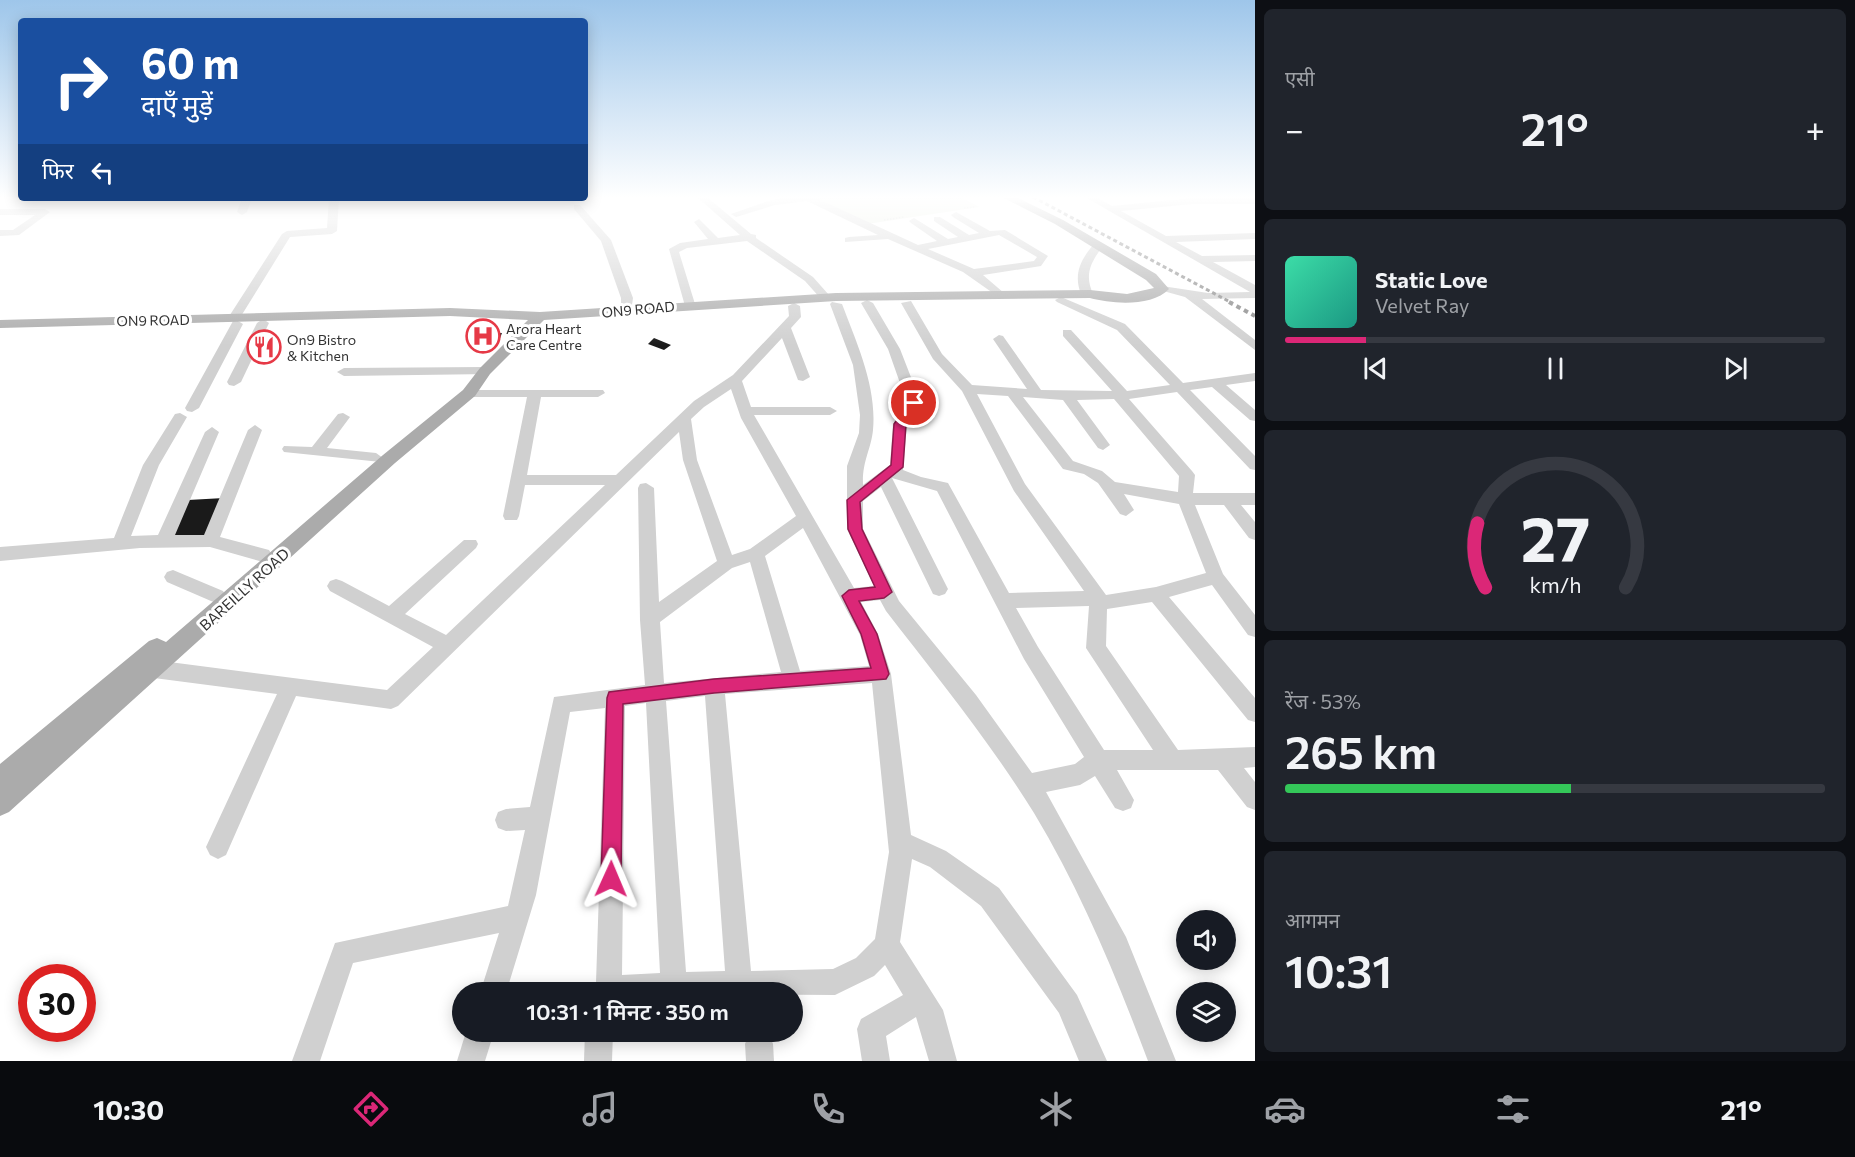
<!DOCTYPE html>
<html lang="hi">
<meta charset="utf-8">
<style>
body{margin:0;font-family:Commissioner,"Noto Sans Devanagari",sans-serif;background:#20242c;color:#f1f3f6;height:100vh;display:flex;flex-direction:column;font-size:22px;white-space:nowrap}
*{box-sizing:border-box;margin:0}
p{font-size:20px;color:#9ea1a6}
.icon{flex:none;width:33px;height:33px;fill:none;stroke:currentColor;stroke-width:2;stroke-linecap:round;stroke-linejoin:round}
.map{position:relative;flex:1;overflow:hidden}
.side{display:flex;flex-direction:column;gap:9px;padding:9px;background:#0d0f14;width:600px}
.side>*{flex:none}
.top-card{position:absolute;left:18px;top:18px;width:570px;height:183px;border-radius:6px;box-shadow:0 3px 15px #0003;background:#1a4fa0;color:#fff;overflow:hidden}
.tools{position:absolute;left:1176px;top:910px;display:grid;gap:12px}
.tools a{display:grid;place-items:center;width:60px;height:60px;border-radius:50%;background:#171b24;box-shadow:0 3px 15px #0003;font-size:30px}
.speed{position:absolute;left:18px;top:964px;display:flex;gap:12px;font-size:30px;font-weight:700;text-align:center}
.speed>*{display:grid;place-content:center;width:78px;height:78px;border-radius:50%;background:#171b24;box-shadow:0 3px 15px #0003;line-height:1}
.speed .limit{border:9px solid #d22;background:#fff;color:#111}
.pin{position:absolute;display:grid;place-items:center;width:51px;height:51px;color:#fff;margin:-26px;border:3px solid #fff;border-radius:50%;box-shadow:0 2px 6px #0007}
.me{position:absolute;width:66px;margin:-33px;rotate:1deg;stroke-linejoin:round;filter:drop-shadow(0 0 4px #0008)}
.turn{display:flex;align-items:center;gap:21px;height:126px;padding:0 24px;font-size:27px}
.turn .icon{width:78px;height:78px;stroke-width:2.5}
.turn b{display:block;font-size:42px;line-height:51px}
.then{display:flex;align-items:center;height:57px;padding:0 24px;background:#0003;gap:12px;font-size:22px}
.big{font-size:45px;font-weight:600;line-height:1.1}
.side .widget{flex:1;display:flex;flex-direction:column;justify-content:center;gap:9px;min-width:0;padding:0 21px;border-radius:9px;background:#20242c}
.side .dial{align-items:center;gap:0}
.dial svg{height:156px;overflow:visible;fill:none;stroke:#363941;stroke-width:7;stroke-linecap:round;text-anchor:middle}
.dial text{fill:#f1f3f6;stroke:none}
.song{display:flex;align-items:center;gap:18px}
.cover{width:72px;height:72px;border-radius:9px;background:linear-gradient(135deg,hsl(160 70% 55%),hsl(170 70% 35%))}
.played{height:6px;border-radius:3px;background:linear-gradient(90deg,#db2777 15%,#363941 15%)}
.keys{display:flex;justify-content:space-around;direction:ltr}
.heat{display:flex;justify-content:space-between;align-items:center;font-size:33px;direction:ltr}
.charge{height:9px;border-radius:4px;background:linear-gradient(90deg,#34c759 53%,#363941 0)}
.trip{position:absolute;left:452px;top:982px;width:351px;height:60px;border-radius:30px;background:#171b24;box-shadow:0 3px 15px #0003;font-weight:600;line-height:60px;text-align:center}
.menu{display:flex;height:96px;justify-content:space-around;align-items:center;background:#090b0e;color:#9ea1a6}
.menu .icon{width:42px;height:42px}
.menu .on{color:#db2777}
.menu b{font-size:27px;color:#f1f3f6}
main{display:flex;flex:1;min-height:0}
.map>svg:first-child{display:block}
</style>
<main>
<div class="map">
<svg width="1255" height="1061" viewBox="0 0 1255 1061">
<rect width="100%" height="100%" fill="#fff"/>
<path fill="#e6ecdf" d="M811 197H961L979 207 867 224Z"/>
<g fill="#1a1a1a">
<path d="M470 332 502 333 499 341 466 339Z"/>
<path d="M654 338 671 345 664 350 648 344Z"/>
<path d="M224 498 207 536 169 538 188 500Z"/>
</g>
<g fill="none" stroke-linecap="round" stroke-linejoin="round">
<g stroke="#cdcdcd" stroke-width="1.5" stroke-dasharray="1.5 1.5" stroke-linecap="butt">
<path d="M964 208 974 207"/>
<path d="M884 220 904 217"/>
</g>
<g fill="#d0d0d0" fill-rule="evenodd">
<path d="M697 197H707L751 234 756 235V238L813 277 829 295V299H821L805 281 747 241 687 248 679 252 695 304 685 306 669 249 680 243 708 239 694 222 699 219 718 238 740 235Z"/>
<path d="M790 197H814L918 245 937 241 911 223 909 221 914 218 948 239 958 237 934 221V217H940L969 235 979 233 953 217 951 215 956 212 990 231 1005 230 1048 256 1041 266 983 275 1004 293 1006 295 1000 298 963 272 888 239 845 242V238L849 237 878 235 807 201 775 205 736 217 731 214 771 200ZM999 235 1037 257 1034 261 974 269 928 249Z"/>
<path d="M1085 197H1096L1112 206 1192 198H1255V204H1192L1121 211 1166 236 1255 233V239L1176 242 1202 256 1255 255V261L1213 262 1255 285V298L1202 299 1255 340V350L1185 297 1156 289 1162 286 1208 293 1250 292Z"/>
<path d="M242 198H252L247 212 242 215 237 212Z"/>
<path d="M297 198H323C317 202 303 202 297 198Z"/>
<path d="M329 198H339L337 231 332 234 290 237 238 321 243 324 199 408 192 412 187 411 185 408 233 321 228 318 282 234 287 231 327 228Z"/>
<path d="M574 205H580L611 240 633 298 631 312 621 310V298L601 241 574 209Z"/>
<path d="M0 209H45L50 212 19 235 0 236V230H13L35 215H0Z"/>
<path d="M1094 244 1103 246C1091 262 1084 274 1093 294L1087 297 1081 294C1073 274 1081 259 1094 244Z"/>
<path d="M1061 297 1125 324 1183 383 1255 373V381L1226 385 1255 410V421L1250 420 1212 387 1190 390 1255 456V470L1250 469 1177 392 1129 399 1192 471 1195 475 1193 493H1255V505H1241L1255 522V540L1249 538 1224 505H1195L1223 574 1255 615V637L1248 635 1212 585 1169 597 1255 698V722L1248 720 1152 602 1107 609 1106 646 1178 750 1255 747V767L1244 768 1255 782V810L1247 807 1218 770H1117L1134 800 1131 808 1123 811 1115 808 1095 776 1080 785 1046 792 1126 937 1176 1061H1148C1116 976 1081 891 1034 813 990 742 937 677 886 611L880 600 861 602 878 634 891 674 911 835 946 851 999 888 1077 995 1107 1061H1079L1059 1013 981 906 930 867 912 859 900 942 943 1010 957 1061H929L916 1017 886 1036 890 1061H862L857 1029 861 1019 903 995 885 965 874 976 835 995 592 993 596 983 605 708 570 712 536 895 506 993H480L499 933 353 963 320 1061H292L335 943 508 906 525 830 506 831 498 828 495 820 498 812 506 809 530 807 554 697 645 685 640 620 638 488 640 484 646 483 654 488 659 602 717 561 683 460 679 432 398 706 391 709 296 696 226 855 218 859 210 855 206 847 277 694 154 678 147 675 144 669 147 663 154 660 387 690 433 647 330 591 327 586 330 581 336 579 342 581 389 606 464 540H476L478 544 476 548 405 614 446 635 605 485H525L519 516 517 520H505L503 516 527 397H469L462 393 464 390H603L605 393 598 397H541L527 475H616L694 401 733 375 789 316 788 306 794 303 800 306 801 317 791 328 810 377 803 381 798 380 782 338 742 381 751 407H830L837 411 830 415H754L854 588 874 586 847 529V466L859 433 860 415 853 365 830 304 832 302 842 304C857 344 877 387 873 430 871 450 862 461 863 485L890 465 893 424 907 403 888 349 861 303 867 300 873 303 900 349 921 403 907 424 903 470 921 477 948 483 1009 593 1084 591 1014 491 962 391 933 359 901 303 911 301 942 354 972 385 1027 389 993 339 999 335 1003 336 1041 390 1112 391 1063 336V330H1071L1127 391 1170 385 1117 330 1057 302 1055 300ZM731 389 741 418 796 516 750 549 732 555 697 460 691 419 704 407ZM977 394 1008 396 1063 469 1084 474 1098 483 1120 514 1126 516 1134 510 1124 494 1179 504 1206 573 1156 587 1106 595 1025 484ZM1023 397 1063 400 1098 448 1103 450 1110 445 1077 400 1114 399 1179 476 1178 492 1115 482 1102 471 1073 461ZM892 478 937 491 1024 659 1084 757 1075 764 1032 773 976 695 899 601 863 529V501L881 487 933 594 939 596 945 594 948 589ZM803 528 860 635 869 666 800 671 765 556ZM750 562 781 672 664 683 660 622 732 568ZM1089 606 1086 648 1153 750H1104L1038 647 1016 608ZM872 683 889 852 875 939 856 958 833 969 751 971 725 694ZM705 696 725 971 686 972 666 701ZM646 703 660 973 622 975 625 706Z"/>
<path d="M263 319 269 323 241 382 234 386 229 385 227 382 257 323Z"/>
<path d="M485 367 490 368V374L344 376 337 372 344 368Z"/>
<path d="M180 413 187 417 159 465 131 536 158 535 205 432 212 427 219 432 175 535H204L248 430 255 425 262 430 220 537 269 550 272 555 269 560 263 562 210 547 140 548 0 561V547L114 538 143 465 175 414Z"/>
<path d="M343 413 350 417 327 448 376 453 383 458 381 462 284 452 282 449 284 446 312 447 338 414Z"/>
<path d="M173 570 223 591 226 596 223 601 217 603 211 601 167 582 164 577 167 572Z"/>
<path d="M466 1032H494L485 1061H457Z"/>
<path d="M585 1032H613L612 1061H584Z"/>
<path d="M755 1032 769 1034 773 1044 774 1061H746L745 1044 749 1034Z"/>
</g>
<path fill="#ababab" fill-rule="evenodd" d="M1002 197H1016L1063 220 1156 274 1169 289C1152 307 1112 304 1090 298L836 301 544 320 490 374 475 396 395 463 9 812 0 816V764L149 641 157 638 166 642 383 455 463 390 480 368 528 320 450 316 0 328V320L450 308 540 312 836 293 1090 290 1127 294 1154 288 1146 280 1055 224Z"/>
<path stroke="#888" stroke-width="3" stroke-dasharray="4 3" stroke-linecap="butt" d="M1033 197 1232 303"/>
<path stroke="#888" stroke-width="4" stroke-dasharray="4.5 4" stroke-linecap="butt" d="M1229 302 1255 316"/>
</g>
<linearGradient id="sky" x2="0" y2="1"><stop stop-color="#9ec6ea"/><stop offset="0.57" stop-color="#fff"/><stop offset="1" stop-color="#fff" stop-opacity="0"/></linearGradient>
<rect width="1255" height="346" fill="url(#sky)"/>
<path fill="#db2777" stroke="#8e194d" stroke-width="1.5" d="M910 401 920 403 906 424 903 467 860 502 862 529 892 592 884 598 859 601 877 634 889 674 886 679 714 693 623 704 621 879 618 886 611 889 604 886 601 879 607 698 609 692 714 679 871 668 861 634 842 596 849 590 875 587 848 529 847 500 891 465 894 424Z"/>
<defs>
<symbol id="hospital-ring" viewBox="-11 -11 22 22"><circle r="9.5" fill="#fff" stroke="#e63946" stroke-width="1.5"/><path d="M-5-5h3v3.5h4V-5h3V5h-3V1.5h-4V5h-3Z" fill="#e63946"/></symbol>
<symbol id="restaurant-ring" viewBox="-11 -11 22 22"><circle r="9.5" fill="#fff" stroke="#e63946" stroke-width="1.5"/><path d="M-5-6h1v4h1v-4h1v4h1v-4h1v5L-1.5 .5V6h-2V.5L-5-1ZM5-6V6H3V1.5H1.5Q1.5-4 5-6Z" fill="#e63946"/></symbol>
</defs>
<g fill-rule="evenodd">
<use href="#hospital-ring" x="464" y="317" width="38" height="38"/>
<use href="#restaurant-ring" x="245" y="328" width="38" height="38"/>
</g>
<g text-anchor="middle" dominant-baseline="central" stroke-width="6" stroke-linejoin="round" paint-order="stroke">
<g font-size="14" fill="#333" stroke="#fff">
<text transform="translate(638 309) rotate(-5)">ON9 ROAD</text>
<text transform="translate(153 320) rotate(-1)">ON9 ROAD</text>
</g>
<g font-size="14" fill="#333" stroke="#fff" text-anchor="start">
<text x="506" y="328">Arora Heart<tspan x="506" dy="16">Care Centre</tspan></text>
<text x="287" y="339">On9 Bistro<tspan x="287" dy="16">&amp; Kitchen</tspan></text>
</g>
<g font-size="15" fill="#333" stroke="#fff">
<text transform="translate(244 589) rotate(-42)">BAREILLY ROAD</text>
</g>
</g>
</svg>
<div class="tools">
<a><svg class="icon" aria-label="sound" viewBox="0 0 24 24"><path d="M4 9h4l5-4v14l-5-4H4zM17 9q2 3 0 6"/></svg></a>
<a><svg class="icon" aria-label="layers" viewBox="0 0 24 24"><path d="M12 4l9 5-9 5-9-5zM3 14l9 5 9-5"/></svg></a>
</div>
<div class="speed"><div class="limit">30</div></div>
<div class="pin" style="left:914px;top:403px;background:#d93025"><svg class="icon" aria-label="arrive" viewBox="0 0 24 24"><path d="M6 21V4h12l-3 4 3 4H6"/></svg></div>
<svg class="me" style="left:611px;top:879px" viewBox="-20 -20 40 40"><path d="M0-17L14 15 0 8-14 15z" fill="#db2777" stroke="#fff" stroke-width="4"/></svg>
<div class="trip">10:31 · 1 मिनट · 350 m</div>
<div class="top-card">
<div class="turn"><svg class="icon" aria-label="right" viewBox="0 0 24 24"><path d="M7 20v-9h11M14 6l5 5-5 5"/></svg><div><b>60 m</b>दाएँ मुड़ें</div></div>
<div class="then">फिर<svg class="icon" aria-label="left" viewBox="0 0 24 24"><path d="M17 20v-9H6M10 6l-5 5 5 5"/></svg></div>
</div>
</div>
<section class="side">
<div class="widget"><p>एसी</p>
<div class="heat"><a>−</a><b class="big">21°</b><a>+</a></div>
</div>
<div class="widget">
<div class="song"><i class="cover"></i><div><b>Static Love</b><p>Velvet Ray</p></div></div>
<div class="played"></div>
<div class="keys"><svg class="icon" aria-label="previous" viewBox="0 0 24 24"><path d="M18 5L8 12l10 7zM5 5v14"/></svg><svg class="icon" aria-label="pause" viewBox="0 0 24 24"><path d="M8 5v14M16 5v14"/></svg><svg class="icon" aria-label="next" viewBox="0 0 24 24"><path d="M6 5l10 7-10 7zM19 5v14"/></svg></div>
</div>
<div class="widget dial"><svg viewBox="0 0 100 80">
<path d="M14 69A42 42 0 1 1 86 69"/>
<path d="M14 69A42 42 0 0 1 10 36" stroke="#db2777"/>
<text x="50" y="56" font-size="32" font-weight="700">27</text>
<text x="50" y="72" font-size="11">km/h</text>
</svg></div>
<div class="widget"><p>रेंज · 53%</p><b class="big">265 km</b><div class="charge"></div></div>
<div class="widget"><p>आगमन</p><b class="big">10:31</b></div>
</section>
</main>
<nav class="menu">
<b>10:30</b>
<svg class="icon on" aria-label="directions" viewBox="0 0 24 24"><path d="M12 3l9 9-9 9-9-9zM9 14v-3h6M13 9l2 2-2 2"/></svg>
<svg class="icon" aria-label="music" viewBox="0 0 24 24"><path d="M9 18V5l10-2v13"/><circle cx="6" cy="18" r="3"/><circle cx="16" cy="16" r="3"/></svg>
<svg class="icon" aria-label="phone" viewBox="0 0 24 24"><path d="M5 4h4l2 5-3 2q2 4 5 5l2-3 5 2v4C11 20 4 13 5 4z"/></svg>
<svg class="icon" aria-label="climate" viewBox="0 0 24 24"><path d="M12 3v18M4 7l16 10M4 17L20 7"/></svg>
<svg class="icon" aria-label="car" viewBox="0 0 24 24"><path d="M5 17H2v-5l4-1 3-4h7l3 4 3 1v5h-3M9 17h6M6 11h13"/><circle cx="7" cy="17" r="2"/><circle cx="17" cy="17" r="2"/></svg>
<svg class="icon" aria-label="filters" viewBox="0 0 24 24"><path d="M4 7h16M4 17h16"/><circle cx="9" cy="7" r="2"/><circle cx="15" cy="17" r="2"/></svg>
<b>21°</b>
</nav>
